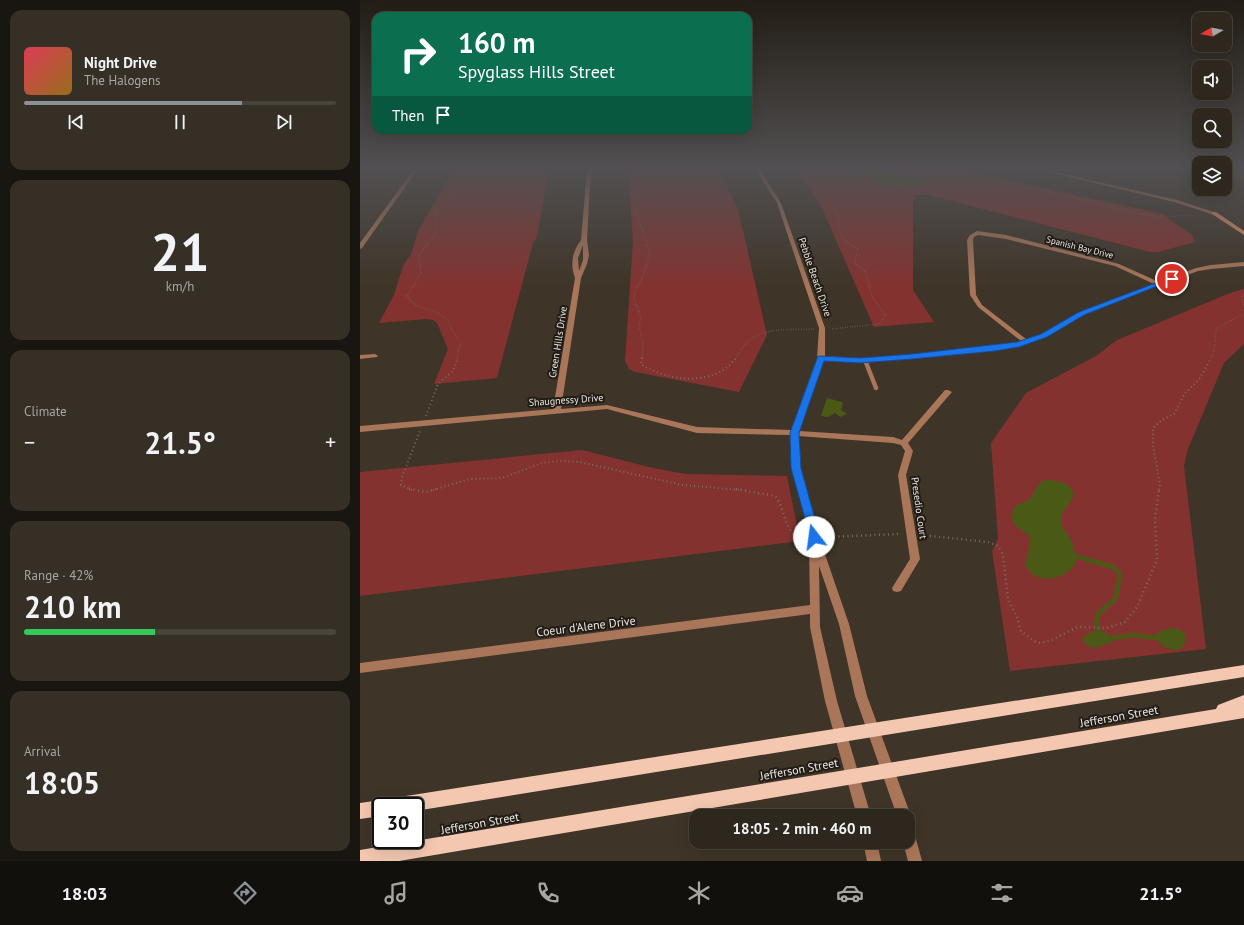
<!DOCTYPE html>
<meta charset="utf-8">
<style>
body{margin:0;font-family:"PT Sans",sans-serif;background:#362f26;color:#f1f3f6;height:100vh;display:flex;flex-direction:column;font-size:15px;white-space:nowrap}
*{box-sizing:border-box;margin:0}
p{font-size:13px;color:#a7a5a4}
.icon{flex:none;width:22px;height:22px;fill:none;stroke:currentColor;stroke-width:2;stroke-linecap:round;stroke-linejoin:round}
.map{position:relative;flex:1;overflow:hidden}
.panel{display:flex;flex-direction:column;gap:10px;padding:10px;background:#191510;width:360px}
.panel>*{flex:none}
.guide{position:absolute;left:12px;top:12px;width:380px;height:122px;border-radius:12px;box-shadow:0 4px 16px #0002,0 0 0 1px #49443b;background:#0b6e4f;color:#fff;overflow:hidden}
.needle{width:26px;rotate:261deg}
.fabs{position:absolute;left:832px;top:12px;display:grid;gap:8px}
.fabs a{display:grid;place-items:center;width:40px;height:40px;border-radius:8px;background:#2e271d;box-shadow:0 4px 16px #0002,0 0 0 1px #49443b;font-size:20px}
.speed{position:absolute;left:12px;top:797px;display:flex;gap:8px;font-size:20px;font-weight:700;text-align:center}
.speed>*{display:grid;place-content:center;width:52px;height:52px;border-radius:50%;background:#2e271d;box-shadow:0 4px 16px #0002,0 0 0 1px #49443b;line-height:1}
.speed .limit{border:2px solid #111;border-radius:6px;background:#fff;color:#111}
.pin{position:absolute;display:grid;place-items:center;width:34px;height:34px;color:#fff;margin:-17px;border:2px solid #fff;border-radius:50%;box-shadow:0 1px 4px #0007}
.me{position:absolute;width:44px;margin:-22px;rotate:345deg;stroke-linejoin:round;filter:drop-shadow(0 0 3px #0008)}
.turn{display:flex;align-items:center;gap:14px;height:84px;padding:0 20px;font-size:18px}
.turn .icon{width:52px;height:52px;stroke-width:2.5}
.turn b{display:block;font-size:28px;line-height:34px}
.then{display:flex;align-items:center;height:38px;padding:0 20px;background:#0003;gap:8px;font-size:15px}
.big{font-size:30px;font-weight:700;line-height:1.1}
.panel .card{flex:1;display:flex;flex-direction:column;justify-content:center;gap:6px;min-width:0;padding:0 14px;border-radius:12px;background:#362f26}
.panel .dial{align-items:center;gap:0}
.dial b{font-size:52px;line-height:1}
.song{display:flex;align-items:center;gap:12px}
.cover{width:48px;height:48px;border-radius:6px;background:linear-gradient(135deg,hsl(350 70% 55%),hsl(40 70% 35%))}
.played{height:4px;border-radius:2px;background:linear-gradient(90deg,#8c9099 70%,#49443b 70%)}
.keys{display:flex;justify-content:space-around;direction:ltr}
.heat{display:flex;justify-content:space-between;align-items:center;font-size:22px;direction:ltr}
.charge{height:6px;border-radius:3px;background:linear-gradient(90deg,#34c759 42%,#49443b 0)}
.trip{position:absolute;left:329px;top:809px;width:226px;height:40px;border-radius:12px;background:#2e271d;box-shadow:0 4px 16px #0002,0 0 0 1px #49443b;font-weight:700;line-height:40px;text-align:center}
.dock{display:flex;height:64px;justify-content:space-around;align-items:center;background:#12100c;color:#a7a5a4}
.dock .icon{width:28px;height:28px}
.dock .current{color:#8c9099}
.dock b{font-size:18px;color:#f1f3f6}
main{display:flex;flex:1;min-height:0}
.map>svg:first-child{display:block}
</style>
<main>
<section class="panel">
<div class="card">
<div class="song"><i class="cover"></i><div><b>Night Drive</b><p>The Halogens</p></div></div>
<div class="played"></div>
<div class="keys"><svg class="icon" aria-label="previous" viewBox="0 0 24 24"><path d="M18 5L8 12l10 7zM5 5v14"/></svg><svg class="icon" aria-label="pause" viewBox="0 0 24 24"><path d="M8 5v14M16 5v14"/></svg><svg class="icon" aria-label="next" viewBox="0 0 24 24"><path d="M6 5l10 7-10 7zM19 5v14"/></svg></div>
</div>
<div class="card dial"><b>21</b><p>km/h</p></div>
<div class="card"><p>Climate</p>
<div class="heat"><a>−</a><b class="big">21.5°</b><a>+</a></div>
</div>
<div class="card"><p>Range · 42%</p><b class="big">210 km</b><div class="charge"></div></div>
<div class="card"><p>Arrival</p><b class="big">18:05</b></div>
</section>
<div class="map">
<svg width="884" height="861" viewBox="0 0 884 861">
<rect width="100%" height="100%" fill="#3e3427"/>
<g fill="#84322f">
<path d="M94 169H189L177 237 173 243 137 378 74 384 88 349 77 323 73 320 66 319 19 323 34 295 43 266 51 254 59 229Z"/>
<path d="M268 169H358L378 209 407 335 379 392 275 372 269 369 265 361 273 241Z"/>
<path d="M434 169H598L802 214 832 235 835 242 798 252H790L568 195H553V290L574 322 514 327 461 206Z"/>
<path d="M884 289V344L864 363 828 449 824 466 846 649 650 671 632 551 638 539 631 443 666 393 736 356 757 340 870 293Z"/>
<path d="M222 450 293 468 326 474 427 476 440 541 0 596V472Z"/>
</g>
<g fill="#4b5916">
<path d="M478 169H525C536 179 561 172 568 182 563 186 533 188 526 185 520 184 515 179 509 177 501 175 482 177 478 169Z"/>
<path d="M467 398 482 402 483 404 481 410 487 414 480 417 475 413 468 417 461 416Z"/>
<path d="M686 480C697 480 720 484 711 501 708 507 701 511 701 519 701 528 708 534 712 542 714 548 715 556 716 563 705 580 678 586 666 567 665 559 672 542 670 538 667 532 657 529 653 523 648 499 664 507 671 497 675 492 676 487 680 482Z"/>
<path d="M811 628 817 629 826 633C828 659 802 651 794 636L798 632Z"/>
<path d="M733 631C743 631 748 632 754 641 741 645 729 655 722 638Z"/>
</g>
<g fill="none" stroke-linecap="round" stroke-linejoin="round">
<g stroke="#4b5916" stroke-width="4.5">
<path d="M715 556 753 567 759 572 760 577 755 599 738 614 736 622 739 631"/>
<path d="M752 638 774 635 795 638"/>
</g>
<path fill="#4b5916" fill-rule="evenodd" d="M865 169 884 172V180L865 177Z"/>
<g stroke="#776e63" stroke-width="1.5" stroke-dasharray="0.5 2" stroke-linecap="butt">
<path d="M275 169 271 180 280 199 275 210 290 252 282 279 276 289 274 297 281 318 279 325 283 343 282 359"/>
<path d="M447 169 462 183 464 198 478 213 479 229 484 240 498 249 495 262 506 273 512 297 526 316 519 324 471 329"/>
<path d="M578 169 638 179 780 214 803 217 833 215"/>
<path d="M884 295 882 297 884 306"/>
<path d="M97 359 100 344C95 336 91 323 84 317 70 306 58 312 47 296L61 273 59 255 76 234 75 210 91 196 107 175V172L103 169"/>
<path d="M375 359C380 352 384 344 391 339 408 327 434 330 454 329"/>
<path d="M851 359C856 350 854 338 857 328L884 314"/>
</g>
<g stroke="#776e63" stroke-width="2" stroke-dasharray="1 3" stroke-linecap="butt">
<path d="M282 358 281 364C308 382 354 387 376 358"/>
<path d="M66 416 78 384 93 371 98 358"/>
<path d="M52 490 41 485 42 477 60 431"/>
<path d="M73 490 110 479 142 478 182 463 200 461 219 462 323 485 381 490"/>
<path d="M799 490 800 485 793 446V428L802 420 814 414 825 393 839 380 851 358"/>
</g>
<g stroke="#776e63" stroke-width="2.5" stroke-dasharray="1 3.5" stroke-linecap="butt">
<path d="M49 489 65 492 77 489"/>
<path d="M376 489 415 496C427 511 421 526 439 538L444 537"/>
<path d="M561 535 628 542 638 546 643 555 648 600 656 615 661 631 674 641 680 643 692 640 717 627 746 628 765 622 777 607 797 560 795 519 799 489"/>
<path d="M465 537 540 534"/>
</g>
<path stroke="#aa7659" stroke-width="4.5" d="M505 360 516 388"/>
<g fill="#aa7659" fill-rule="evenodd">
<path d="M54 169H58L2 248 0 249V243Z"/>
<path d="M227 169H231L227 240 229 255 227 264 221 278 201 409 247 405 337 427 431 430 457 358 459 328 417 203 395 169H399L421 203 465 328V356L500 358 552 355 635 347 661 341 618 307 610 295 607 240 610 235 617 231 646 235 759 264 799 282 836 268 851 265 884 262V266L851 269 838 271 724 314 686 336 659 346 635 351 552 359 500 362 464 360 439 431 533 437 542 440 585 390H588L592 392 548 443 553 451 546 475 560 559 541 591 537 592 533 591 532 588 550 559 538 475 545 451 541 445 533 443 438 436 440 468 459 537 489 624 507 696 551 816 549 821 548 816H537L495 696 479 624 459 566 460 627 477 701 511 816H497L465 701 450 627V614L0 673V663L450 605 449 544 451 541 432 468 430 435 337 433 247 409 0 432V426L193 409 215 278C210 264 212 252 221 240ZM618 235 646 239 755 266 794 284 720 312 682 334 666 339 622 305 616 295 613 240 614 237ZM223 245V260L219 271 218 258Z"/>
<path d="M676 169H683L817 200 857 213 854 215 814 202Z"/>
<path d="M15 354 18 356 17 357 0 359V355Z"/>
<path d="M548 826 553 828 562 861H548L543 842H548Z"/>
<path d="M503 842H517L521 861H507Z"/>
</g>
<path fill="#ec9869" fill-rule="evenodd" d="M852 212H856L884 231V235L852 214Z"/>
<g fill="#f3c7b0" fill-rule="evenodd">
<path d="M884 665V677L55 811V806H21V816L0 819V803L21 800 26 802 33 798Z"/>
<path d="M884 695V718L39 861H0V850L856 709 858 705Z"/>
</g>
</g>
<linearGradient id="sky" x2="0" y2="1"><stop stop-color="#221d15"/><stop offset="0.58" stop-color="#525052"/><stop offset="1" stop-color="#525052" stop-opacity="0"/></linearGradient>
<rect width="884" height="289" fill="url(#sky)"/>
<path fill="#1a73e8" stroke="#114b97" d="M809 278 815 279 724 315 687 337 659 347 635 351 552 359 500 363 464 361 439 433 441 468 460 537 454 541 451 540 431 468 430 433 458 356 500 358 552 354 657 342 681 334 719 312Z"/>
<g text-anchor="middle" dominant-baseline="central" stroke-width="4" stroke-linejoin="round" paint-order="stroke">
<g font-size="9" fill="#ece5dc" stroke="#211c17">
<text transform="translate(720 247) rotate(14)">Spanish Bay Drive</text>
</g>
<g font-size="10" fill="#ece5dc" stroke="#211c17">
<text transform="translate(455 277) rotate(71)">Pebble Beach Drive</text>
<text transform="translate(198 342) rotate(-81)">Green Hills Drive</text>
<text transform="translate(206 400) rotate(-4)">Shaugnessy Drive</text>
<text transform="translate(559 508) rotate(82)">Presedio Court</text>
</g>
<g font-size="12" fill="#ece5dc" stroke="#211c17">
<text transform="translate(226 626) rotate(-7)">Coeur d'Alene Drive</text>
<text transform="translate(759 716) rotate(-10)">Jefferson Street</text>
<text transform="translate(439 769) rotate(-10)">Jefferson Street</text>
<text transform="translate(120 823) rotate(-10)">Jefferson Street</text>
</g>
</g>
</svg>
<div class="fabs">
<a><svg class="needle" viewBox="-14 -14 28 28"><path d="M0-13l5 13h-10z" fill="#e53935"/><path d="M0 13l5-13h-10z" fill="#a7a5a4"/></svg></a>
<a><svg class="icon" aria-label="sound" viewBox="0 0 24 24"><path d="M4 9h4l5-4v14l-5-4H4zM17 9q2 3 0 6"/></svg></a>
<a><svg class="icon" aria-label="search" viewBox="0 0 24 24"><circle cx="10" cy="10" r="6"/><path d="M15 15l6 6"/></svg></a>
<a><svg class="icon" aria-label="layers" viewBox="0 0 24 24"><path d="M12 4l9 5-9 5-9-5zM3 14l9 5 9-5"/></svg></a>
</div>
<div class="speed"><div class="limit">30</div></div>
<div class="pin" style="left:812px;top:279px;background:#d93025"><svg class="icon" aria-label="arrive" viewBox="0 0 24 24"><path d="M6 21V4h12l-3 4 3 4H6"/></svg></div>
<svg class="me" style="left:454px;top:537px" viewBox="-20 -20 40 40"><circle r="19" fill="#fff"/><path d="M0-13L10 11 0 6-10 11z" fill="#1a73e8"/></svg>
<div class="trip">18:05 · 2 min · 460 m</div>
<div class="guide">
<div class="turn"><svg class="icon" aria-label="right" viewBox="0 0 24 24"><path d="M7 20v-9h11M14 6l5 5-5 5"/></svg><div><b>160 m</b>Spyglass Hills Street</div></div>
<div class="then">Then<svg class="icon" aria-label="arrive" viewBox="0 0 24 24"><path d="M6 21V4h12l-3 4 3 4H6"/></svg></div>
</div>
</div>
</main>
<nav class="dock">
<b>18:03</b>
<svg class="icon current" aria-label="directions" viewBox="0 0 24 24"><path d="M12 3l9 9-9 9-9-9zM9 14v-3h6M13 9l2 2-2 2"/></svg>
<svg class="icon" aria-label="music" viewBox="0 0 24 24"><path d="M9 18V5l10-2v13"/><circle cx="6" cy="18" r="3"/><circle cx="16" cy="16" r="3"/></svg>
<svg class="icon" aria-label="phone" viewBox="0 0 24 24"><path d="M5 4h4l2 5-3 2q2 4 5 5l2-3 5 2v4C11 20 4 13 5 4z"/></svg>
<svg class="icon" aria-label="climate" viewBox="0 0 24 24"><path d="M12 3v18M4 7l16 10M4 17L20 7"/></svg>
<svg class="icon" aria-label="car" viewBox="0 0 24 24"><path d="M5 17H2v-5l4-1 3-4h7l3 4 3 1v5h-3M9 17h6M6 11h13"/><circle cx="7" cy="17" r="2"/><circle cx="17" cy="17" r="2"/></svg>
<svg class="icon" aria-label="filters" viewBox="0 0 24 24"><path d="M4 7h16M4 17h16"/><circle cx="9" cy="7" r="2"/><circle cx="15" cy="17" r="2"/></svg>
<b>21.5°</b>
</nav>
